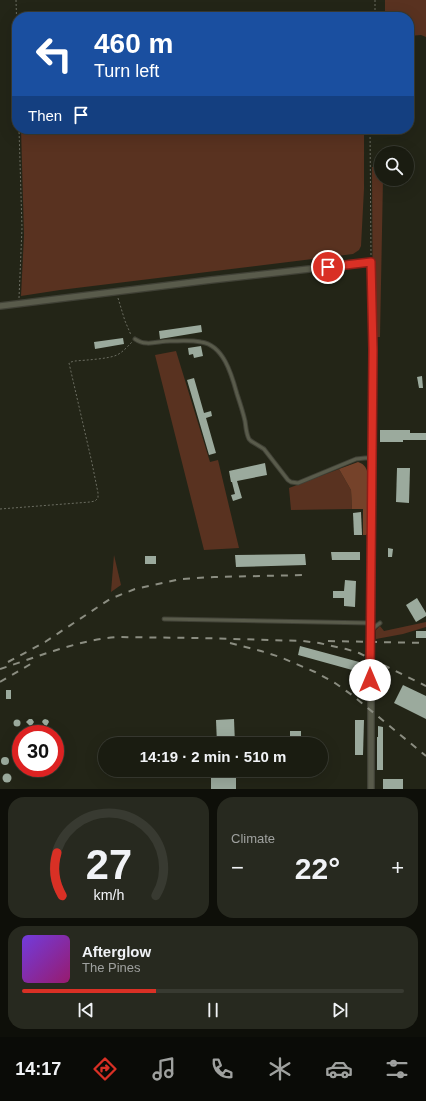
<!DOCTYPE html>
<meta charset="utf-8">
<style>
body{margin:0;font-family:Arial,sans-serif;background:#27291f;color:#f1f3f6;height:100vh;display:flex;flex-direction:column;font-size:15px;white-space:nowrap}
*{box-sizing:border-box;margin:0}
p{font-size:13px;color:#9fa19f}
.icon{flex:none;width:22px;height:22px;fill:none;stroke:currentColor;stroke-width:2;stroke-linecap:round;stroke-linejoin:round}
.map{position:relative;height:789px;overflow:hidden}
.sheet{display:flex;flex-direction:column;gap:8px;padding:8px;background:#0e0f09;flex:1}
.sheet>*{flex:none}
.banner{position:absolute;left:12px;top:12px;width:402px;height:122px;border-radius:16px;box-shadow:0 4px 16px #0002,0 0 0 1px #383a31;background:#1a4fa0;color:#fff;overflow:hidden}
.fabs{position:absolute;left:374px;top:146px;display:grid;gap:8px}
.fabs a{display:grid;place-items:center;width:40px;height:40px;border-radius:50%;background:#1a1c11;box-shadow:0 4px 16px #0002,0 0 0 1px #383a31;font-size:20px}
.speed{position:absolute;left:12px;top:725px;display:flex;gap:8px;font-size:20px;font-weight:700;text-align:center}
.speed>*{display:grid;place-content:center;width:52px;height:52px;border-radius:50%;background:#1a1c11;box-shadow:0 4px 16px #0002,0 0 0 1px #383a31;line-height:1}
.speed .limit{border:6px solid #d22;background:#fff;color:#111}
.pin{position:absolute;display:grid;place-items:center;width:34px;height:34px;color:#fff;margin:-17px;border:2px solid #fff;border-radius:50%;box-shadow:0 1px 4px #0007}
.me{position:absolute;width:44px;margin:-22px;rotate:0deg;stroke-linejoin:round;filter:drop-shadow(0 0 3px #0008)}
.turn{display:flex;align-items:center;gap:14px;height:84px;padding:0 16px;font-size:18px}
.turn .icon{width:52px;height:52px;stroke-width:2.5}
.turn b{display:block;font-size:28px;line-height:34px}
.then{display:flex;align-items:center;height:38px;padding:0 16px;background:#0003;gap:8px;font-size:15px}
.big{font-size:30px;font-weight:700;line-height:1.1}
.sheet .card{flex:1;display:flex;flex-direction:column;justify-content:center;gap:6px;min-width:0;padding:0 14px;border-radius:16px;background:#27291f}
.sheet .dial{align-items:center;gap:0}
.dial svg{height:104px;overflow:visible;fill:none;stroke:#383a31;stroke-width:7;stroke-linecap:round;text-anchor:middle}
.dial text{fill:#f1f3f6;stroke:none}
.song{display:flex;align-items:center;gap:12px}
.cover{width:48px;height:48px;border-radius:6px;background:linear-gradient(135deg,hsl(260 70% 55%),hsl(320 70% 35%))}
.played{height:4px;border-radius:2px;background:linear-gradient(90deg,#d93025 35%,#383a31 35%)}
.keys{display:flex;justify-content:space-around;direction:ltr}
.heat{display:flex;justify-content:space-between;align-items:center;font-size:22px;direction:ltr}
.sheet .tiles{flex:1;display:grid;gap:8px;grid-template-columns:1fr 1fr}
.card:last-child{grid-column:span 2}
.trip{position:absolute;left:98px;top:737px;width:230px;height:40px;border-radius:20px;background:#1a1c11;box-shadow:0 4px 16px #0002,0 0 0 1px #383a31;font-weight:700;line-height:40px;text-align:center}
.tab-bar{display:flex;height:64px;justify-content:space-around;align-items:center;background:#0a0b07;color:#9fa19f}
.tab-bar .icon{width:28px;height:28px}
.tab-bar .selected{color:#d93025}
.tab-bar b{font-size:18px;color:#f1f3f6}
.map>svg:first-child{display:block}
</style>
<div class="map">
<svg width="426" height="789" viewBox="0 0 426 789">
<rect width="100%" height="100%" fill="#232517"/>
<g fill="#593220">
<path d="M385 0H426V37L421 35 409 36V17H385Z"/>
<path d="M21 129H364V189L361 246 359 250 353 254 60 290 21 296 24 235Z"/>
<path d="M372 167H381V179H383L380 337H373Z"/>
<path d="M176 351 210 462 218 460 239 548 204 550 155 355Z"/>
<path d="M339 469 351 490 352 509 291 510 289 488Z"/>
<path d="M114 555 121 585 111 592Z"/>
<path d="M426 622V627L403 634 376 639V630L380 626 384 631Z"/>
</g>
<path fill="#75422a" d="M358 462C365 464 367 469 368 475V532L366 535H363V509H352L351 490 339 469Z"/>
<g fill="#9baa9d">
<path d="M201 325 202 332 160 339 159 331Z"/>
<path d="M123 338 124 344 95 349 94 342Z"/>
<path d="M201 346 203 356 194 358 193 354 189 355 188 348Z"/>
<path d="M422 376 423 388H419L417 377Z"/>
<path d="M194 378 204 413 211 411 212 416 206 418 216 453 209 455 187 380Z"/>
<path d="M380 430H410V433H426V440H403V442H380Z"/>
<path d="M265 463 267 475 237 481 242 498 233 501 231 495 235 494 232 482H231L229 471Z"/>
<path d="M397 468H410L409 503 396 502Z"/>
<path d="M361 512 362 535H354L353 513Z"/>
<path d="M388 548 393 549 392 557H388Z"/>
<path d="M331 552H360V560H332Z"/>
<path d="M305 554 306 565 236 567 235 555Z"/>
<rect x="145" y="556" width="11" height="8"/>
<path d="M345 580 356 581 355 607 344 606V598H333V591H344Z"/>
<path d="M417 598 426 613V616L416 622 406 605Z"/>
<rect x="416" y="631" width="10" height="7"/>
<path d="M300 646 363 663V673L298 655Z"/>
<path d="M403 685 426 696V719L394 703Z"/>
<rect x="6" y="690" width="5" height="9"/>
<path d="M29 719H32L34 722 31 727 26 722Z"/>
<path d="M45 719 48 720 49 722 46 727 42 722 43 720Z"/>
<path d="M234 719 235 744H217L216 720Z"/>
<circle cx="17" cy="723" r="3.5"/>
<path d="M355 720H364L363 755H355Z"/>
<path d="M378 726 383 727V770H377V737H378Z"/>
<rect x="290" y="731" width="11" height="13"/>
<circle cx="5" cy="761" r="4"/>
<rect x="211" y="770" width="25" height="19"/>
<circle cx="7" cy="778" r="4.5"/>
<rect x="383" y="779" width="20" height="10"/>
</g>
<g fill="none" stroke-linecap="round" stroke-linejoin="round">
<defs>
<g id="service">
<path d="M135 339C146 347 158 341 170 341 180 341 191 340 201 342 224 345 232 376 237 394 240 403 243 412 245 421 246 427 246 433 249 439L251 441 264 449 288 480 291 482 298 483 356 459 365 458H371"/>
<path d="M164 619 370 623"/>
<path d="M372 629 380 623"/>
</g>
<path id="minor" d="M0 306 211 280 371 262 373 350 371 545V789"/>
</defs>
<use href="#service" stroke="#404136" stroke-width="5"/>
<use href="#minor" stroke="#404136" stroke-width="8"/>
<g stroke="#6b6d61" stroke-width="1" stroke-dasharray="2 2" stroke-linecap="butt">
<path d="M16 0 17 33"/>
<path d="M375 0V17"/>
<path d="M370 129 371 256"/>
<path d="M19 298 22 228 19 129"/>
<path d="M118 298 125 321 131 335"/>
<path d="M0 509 90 502 95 501 98 498V493L92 463 69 363 71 362 75 361C86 360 108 359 117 355 123 352 128 346 132 342"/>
</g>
<use href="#service" stroke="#595b4b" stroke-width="3"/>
<use href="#minor" stroke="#595b4b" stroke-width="5.5"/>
<g stroke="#8b8d81" stroke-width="2" stroke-dasharray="7 7" stroke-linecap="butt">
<path d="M328 641 426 643"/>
<path d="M230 643 261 651 280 657 315 672 335 683 352 695 426 756"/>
<path d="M8 662 45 642 110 599 135 589 181 579 214 577 307 575"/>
<path d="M0 669C37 657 78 640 117 637L201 638 303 641 319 643 346 649 359 653 426 686"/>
<path d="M0 682 34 662"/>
</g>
</g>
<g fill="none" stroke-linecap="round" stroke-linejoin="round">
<defs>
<path id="route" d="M328 267 371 262 373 350 370 680"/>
</defs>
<use href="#route" stroke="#8d1f18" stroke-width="10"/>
<use href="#route" stroke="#d93025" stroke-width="7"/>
</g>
</svg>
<div class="fabs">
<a><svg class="icon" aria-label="search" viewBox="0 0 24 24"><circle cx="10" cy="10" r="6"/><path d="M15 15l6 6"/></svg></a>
</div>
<div class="speed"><div class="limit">30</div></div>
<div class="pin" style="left:328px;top:267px;background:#d93025"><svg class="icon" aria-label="arrive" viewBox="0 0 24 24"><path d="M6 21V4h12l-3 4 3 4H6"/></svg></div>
<svg class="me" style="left:370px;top:680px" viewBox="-20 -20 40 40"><circle r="19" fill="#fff"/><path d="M0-13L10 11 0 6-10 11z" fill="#d93025"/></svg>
<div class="trip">14:19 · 2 min · 510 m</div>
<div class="banner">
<div class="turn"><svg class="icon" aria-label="left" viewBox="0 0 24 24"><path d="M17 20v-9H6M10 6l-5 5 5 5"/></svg><div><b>460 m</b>Turn left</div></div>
<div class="then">Then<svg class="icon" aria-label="arrive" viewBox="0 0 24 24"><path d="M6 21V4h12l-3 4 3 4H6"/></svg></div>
</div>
</div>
<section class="sheet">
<div class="tiles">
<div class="card dial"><svg viewBox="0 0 100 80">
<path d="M14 69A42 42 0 1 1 86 69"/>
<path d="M14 69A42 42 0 0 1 10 36" stroke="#d93025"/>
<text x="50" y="56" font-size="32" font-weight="700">27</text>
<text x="50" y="72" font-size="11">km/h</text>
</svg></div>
<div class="card"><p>Climate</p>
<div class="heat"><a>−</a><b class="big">22°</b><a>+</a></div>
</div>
<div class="card">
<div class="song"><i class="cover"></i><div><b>Afterglow</b><p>The Pines</p></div></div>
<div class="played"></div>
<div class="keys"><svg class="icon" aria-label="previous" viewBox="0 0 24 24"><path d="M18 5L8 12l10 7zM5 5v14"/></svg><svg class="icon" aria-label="pause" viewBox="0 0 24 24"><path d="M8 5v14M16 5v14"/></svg><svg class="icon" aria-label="next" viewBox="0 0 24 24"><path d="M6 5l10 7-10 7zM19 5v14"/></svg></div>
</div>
</div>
</section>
<nav class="tab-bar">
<b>14:17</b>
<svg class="icon selected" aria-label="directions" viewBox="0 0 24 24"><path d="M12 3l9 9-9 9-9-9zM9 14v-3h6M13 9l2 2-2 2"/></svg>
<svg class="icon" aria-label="music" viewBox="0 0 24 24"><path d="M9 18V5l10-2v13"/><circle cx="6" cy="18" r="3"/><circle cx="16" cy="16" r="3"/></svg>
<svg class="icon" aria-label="phone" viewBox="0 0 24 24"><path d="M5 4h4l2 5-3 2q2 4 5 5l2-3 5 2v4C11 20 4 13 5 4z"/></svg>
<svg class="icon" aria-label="climate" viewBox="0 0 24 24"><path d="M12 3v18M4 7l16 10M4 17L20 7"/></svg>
<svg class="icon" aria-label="car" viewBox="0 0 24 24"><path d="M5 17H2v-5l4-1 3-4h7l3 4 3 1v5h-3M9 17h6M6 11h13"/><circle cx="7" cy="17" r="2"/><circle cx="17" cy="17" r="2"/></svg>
<svg class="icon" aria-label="filters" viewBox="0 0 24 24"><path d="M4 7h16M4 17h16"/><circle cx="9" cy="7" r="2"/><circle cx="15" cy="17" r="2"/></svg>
</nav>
